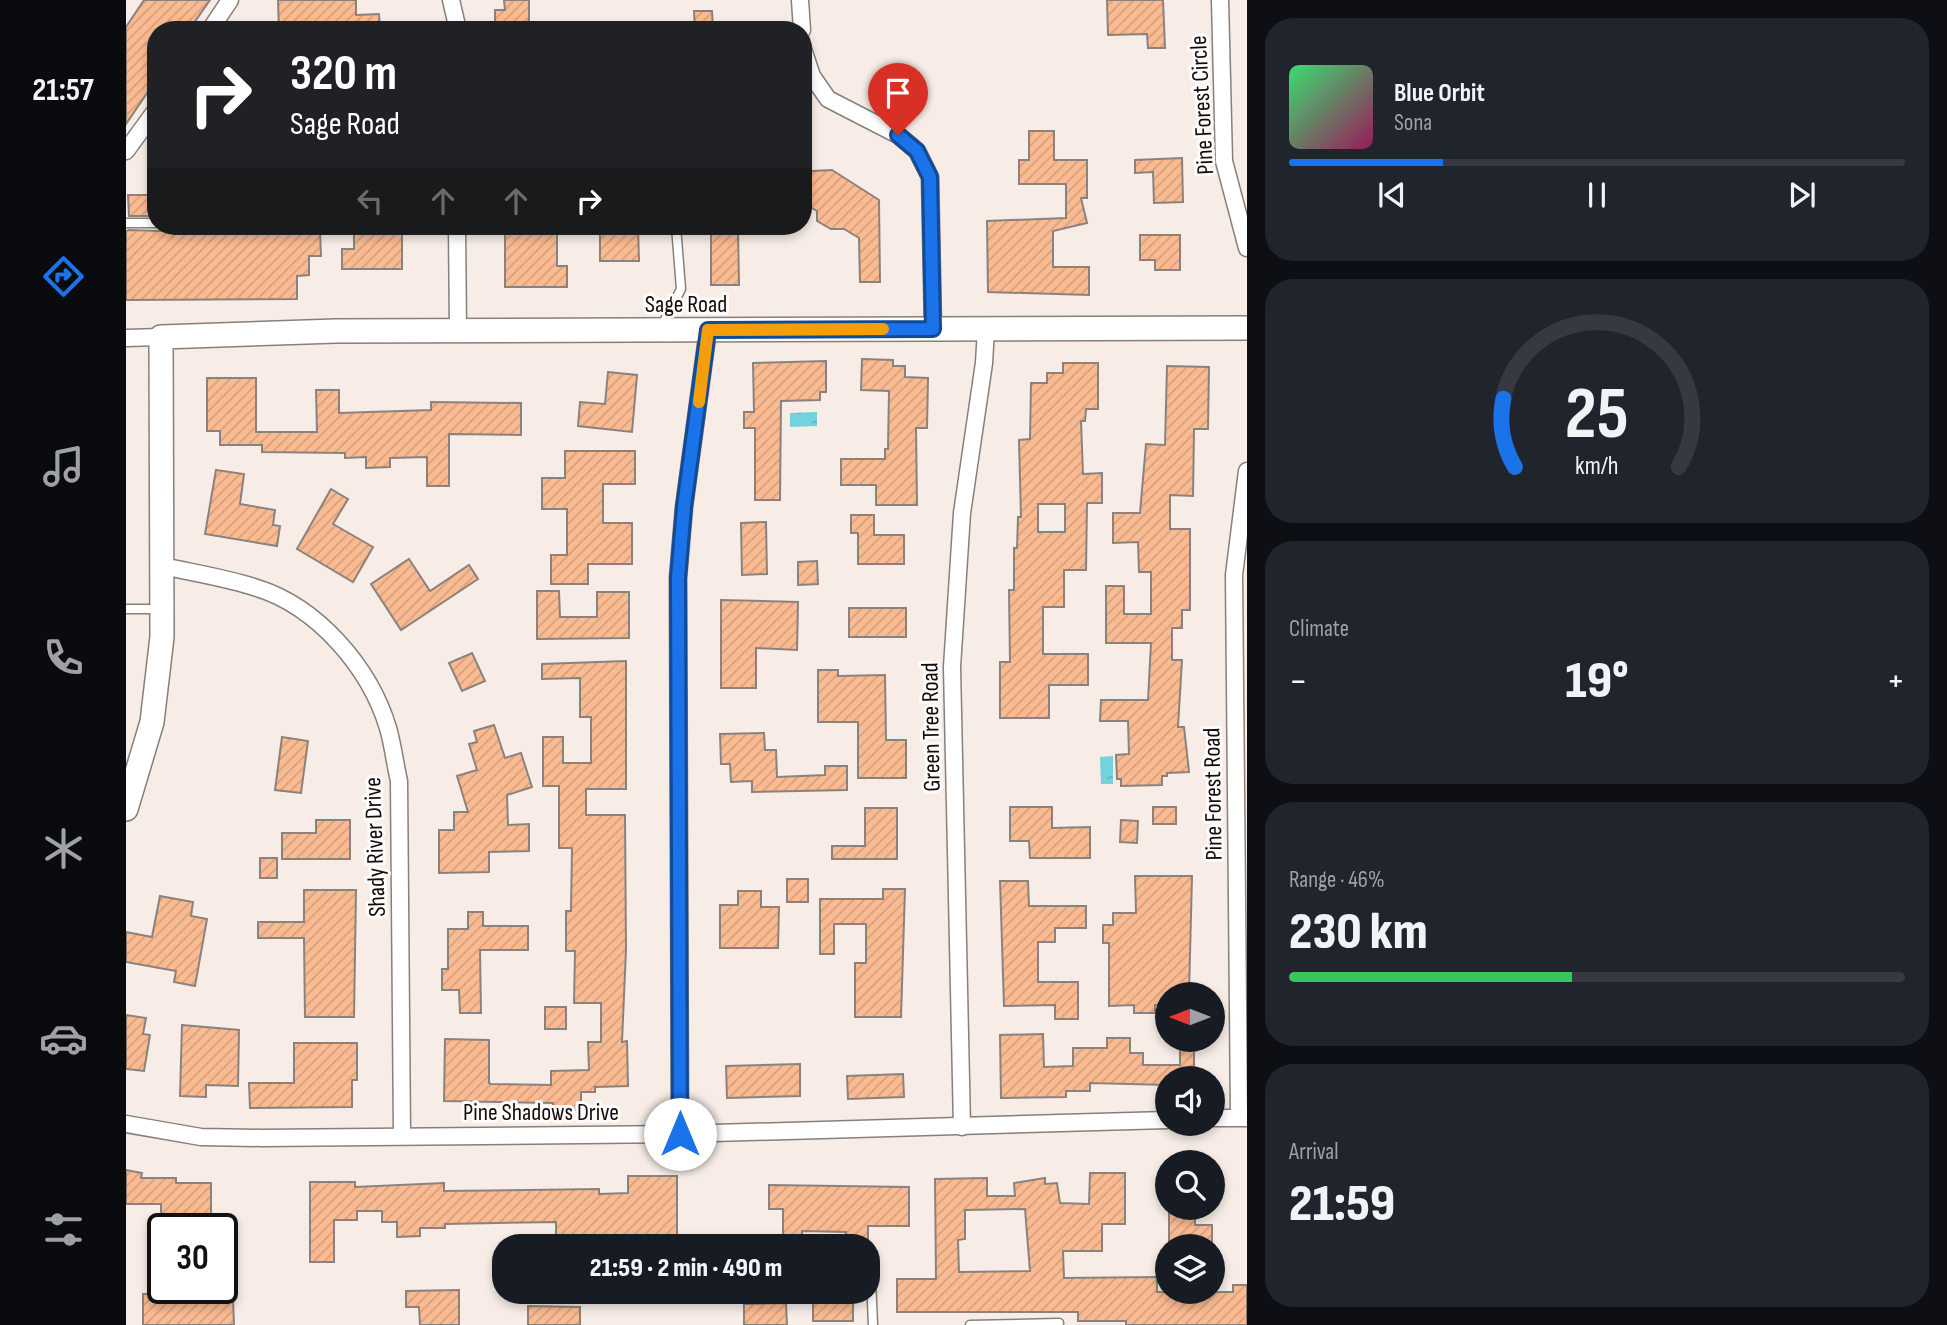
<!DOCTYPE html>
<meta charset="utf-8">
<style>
body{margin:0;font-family:"Sofia Sans Condensed",sans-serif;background:#20242c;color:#f1f3f6;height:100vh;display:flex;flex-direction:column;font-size:26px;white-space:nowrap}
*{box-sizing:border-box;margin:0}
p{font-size:23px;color:#9ea1a6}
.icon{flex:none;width:38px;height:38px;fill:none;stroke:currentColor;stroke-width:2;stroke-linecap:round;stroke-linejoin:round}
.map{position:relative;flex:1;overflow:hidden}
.panel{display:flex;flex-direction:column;gap:18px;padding:18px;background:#0d0f14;width:700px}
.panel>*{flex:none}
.hud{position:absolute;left:21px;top:21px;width:665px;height:214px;border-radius:28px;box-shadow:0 4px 10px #0003;background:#202124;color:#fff;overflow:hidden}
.needle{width:46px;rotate:270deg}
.buttons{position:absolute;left:1029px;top:982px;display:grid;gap:14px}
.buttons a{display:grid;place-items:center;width:70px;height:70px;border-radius:50%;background:#171b24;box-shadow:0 4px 10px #0003;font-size:35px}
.speed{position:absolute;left:21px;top:1213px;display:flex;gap:14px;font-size:35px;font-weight:700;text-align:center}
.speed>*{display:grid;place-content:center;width:91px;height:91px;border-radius:50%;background:#171b24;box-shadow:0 4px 10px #0003;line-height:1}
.speed .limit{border:4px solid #111;border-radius:10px;background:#fff;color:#111}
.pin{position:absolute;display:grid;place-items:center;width:60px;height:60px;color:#fff;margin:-72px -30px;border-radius:50% 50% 50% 0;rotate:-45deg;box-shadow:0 0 7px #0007}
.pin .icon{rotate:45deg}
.me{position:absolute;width:77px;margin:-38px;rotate:0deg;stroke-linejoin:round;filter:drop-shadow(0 0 5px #0008)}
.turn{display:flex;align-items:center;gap:24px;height:147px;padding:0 28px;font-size:32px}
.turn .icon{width:91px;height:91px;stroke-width:2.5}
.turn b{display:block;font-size:49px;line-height:60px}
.lanes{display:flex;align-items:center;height:66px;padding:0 28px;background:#0003;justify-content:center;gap:35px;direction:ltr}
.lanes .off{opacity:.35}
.big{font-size:52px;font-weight:800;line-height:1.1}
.panel .tile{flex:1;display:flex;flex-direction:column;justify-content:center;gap:10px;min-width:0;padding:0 24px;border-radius:28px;background:#20242c}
.panel .dial{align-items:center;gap:0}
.dial svg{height:182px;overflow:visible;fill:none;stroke:#363941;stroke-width:7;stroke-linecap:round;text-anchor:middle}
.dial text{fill:#f1f3f6;stroke:none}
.song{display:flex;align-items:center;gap:21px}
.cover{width:84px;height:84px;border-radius:10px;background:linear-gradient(135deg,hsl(140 70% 55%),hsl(330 70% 35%))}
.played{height:7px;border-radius:4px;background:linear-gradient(90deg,#1a73e8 25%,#363941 25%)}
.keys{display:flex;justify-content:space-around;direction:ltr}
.heat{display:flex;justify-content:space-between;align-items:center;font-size:38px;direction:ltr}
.charge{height:10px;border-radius:5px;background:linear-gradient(90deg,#34c759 46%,#363941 0)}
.trip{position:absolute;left:366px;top:1234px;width:388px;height:70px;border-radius:28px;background:#171b24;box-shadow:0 4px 10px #0003;font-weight:800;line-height:70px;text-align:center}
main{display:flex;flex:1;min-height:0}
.tab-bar{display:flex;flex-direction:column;width:126px;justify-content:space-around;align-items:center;background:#090b0e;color:#9ea1a6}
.tab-bar .icon{width:49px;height:49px}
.tab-bar .current{color:#1a73e8}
.tab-bar b{font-size:32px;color:#f1f3f6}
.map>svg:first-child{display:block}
</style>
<main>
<nav class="tab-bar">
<b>21:57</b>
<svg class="icon current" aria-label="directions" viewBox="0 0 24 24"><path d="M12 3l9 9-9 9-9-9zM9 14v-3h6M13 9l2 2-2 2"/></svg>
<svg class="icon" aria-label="music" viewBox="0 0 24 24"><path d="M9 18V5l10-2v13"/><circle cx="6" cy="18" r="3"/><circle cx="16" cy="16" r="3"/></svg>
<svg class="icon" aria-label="phone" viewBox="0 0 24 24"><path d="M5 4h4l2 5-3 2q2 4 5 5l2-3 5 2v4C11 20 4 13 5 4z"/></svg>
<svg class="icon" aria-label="climate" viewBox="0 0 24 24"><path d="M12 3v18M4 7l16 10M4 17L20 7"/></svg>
<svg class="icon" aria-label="car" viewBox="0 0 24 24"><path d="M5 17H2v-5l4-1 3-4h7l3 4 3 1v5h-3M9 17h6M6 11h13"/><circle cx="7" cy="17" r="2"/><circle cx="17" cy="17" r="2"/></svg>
<svg class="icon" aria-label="filters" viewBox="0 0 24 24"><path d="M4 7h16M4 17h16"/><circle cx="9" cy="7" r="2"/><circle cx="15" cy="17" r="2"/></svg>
</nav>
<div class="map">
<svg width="1121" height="1325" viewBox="0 0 1121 1325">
<defs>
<pattern id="water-ripples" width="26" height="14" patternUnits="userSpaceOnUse" patternTransform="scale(1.75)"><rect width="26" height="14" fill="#72d2dd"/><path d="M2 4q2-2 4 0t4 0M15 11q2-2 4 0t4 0" fill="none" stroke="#62b3bc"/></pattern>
<pattern id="building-hatch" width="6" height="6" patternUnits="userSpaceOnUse" patternTransform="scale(1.75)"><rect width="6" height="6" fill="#fbbb92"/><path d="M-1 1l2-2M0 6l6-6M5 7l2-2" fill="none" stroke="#d6a07d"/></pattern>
</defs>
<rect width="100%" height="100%" fill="#f7ece6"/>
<g fill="url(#water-ripples)">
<path d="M691 412V426L664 427V413Z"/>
<path d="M987 756V784H975L974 757Z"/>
</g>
<g fill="url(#building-hatch)" stroke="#8c827d" stroke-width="2" fill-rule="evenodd">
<path d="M18 0H84L63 30H30V80L0 124V27Z"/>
<path d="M152 0H230V15L253 14 254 30H153Z"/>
<path d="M378 0H403V30H369V10H379Z"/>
<path d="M981 0H1037L1039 48H1022L1021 34 982 35Z"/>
<path d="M568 11H586L587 30H569Z"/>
<path d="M903 131H928V160H961V198H955L961 223 927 231V267H963V295L862 292 861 221 940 218V184H893V160H903Z"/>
<path d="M1056 158 1057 202 1028 203 1027 172 1009 173V160Z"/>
<path d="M706 170 753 200 754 282H734L733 238 718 229H705L691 221V211L677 203V185L686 171Z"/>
<path d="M2 195H30V216H3Z"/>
<path d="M255 226H276V269H216V249H228V234H255Z"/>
<path d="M394 226H431V266H441V287H379V231L394 230Z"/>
<path d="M474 226H512L513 261H474Z"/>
<path d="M585 226 612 228 613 285H585Z"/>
<path d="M3 230 100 233 194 231 195 256H183V275L171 276V299L0 300V231Z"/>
<path d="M1014 235H1054V270H1029V260H1014Z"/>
<path d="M736 359 767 360V366H779V377L802 378 801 428H790L791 505H750V485H715V459H759V449H762L763 391 735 390Z"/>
<path d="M700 361V392H694V400L655 401 654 500H629V428H618V412H628L627 363Z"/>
<path d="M937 363H972V409H960L959 421H955L957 474 976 473V503H961L960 570H938V607H917V654H962V685H923V718H874V662H884L883 590H888V548H891L892 517H895L893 440 904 439 905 383H921V373H937ZM912 504H939V532H912Z"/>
<path d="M1041 366 1083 367 1082 429H1068L1067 496 1044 495V529H1064V610H1056V628H1046V660H1056L1052 727H1058L1063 772 1041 773V776H1036V785L995 786V779H991L990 755 1003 754 1002 721H974L975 700H1022L1025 643H980V586H998V614H1025V572H1013L1012 542 987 543V513H1014L1020 444 1039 445Z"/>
<path d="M482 372 511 375 506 432 452 426 454 402 479 404Z"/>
<path d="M81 378H130V432H191L190 390H213V413L305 410V402L395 403V435L323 434V486H301V457L264 458V467L240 468V457L219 458V453L136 452V445H94V431H81Z"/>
<path d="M439 451H509V484H477V523H506V564H462V584H425V555H441V509H416V478H439Z"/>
<path d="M90 470 118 474 114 504 149 510 147 525 154 526 151 546 79 534Z"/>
<path d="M205 489 222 499 207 524 247 547 227 582 171 549Z"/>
<path d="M725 515H748V535H778V564H732V533H725Z"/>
<path d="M640 522 641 574 616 575 615 523Z"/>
<path d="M283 559 304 591 343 565 352 579 275 630 245 584Z"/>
<path d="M691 561 692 584 672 585V562Z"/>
<path d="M411 591H433L434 617H471V592H503V638L411 639Z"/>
<path d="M595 600 672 602 671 650 630 648V688H595Z"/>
<rect x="723" y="608" width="57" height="29"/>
<path d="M346 653 359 681 336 691 323 663Z"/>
<path d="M500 661V789H460V815H499L500 950 496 1042 501 1041 502 1086 469 1087V1092H455V1110L427 1109V1103L318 1101 319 1039 363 1040V1083L365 1084 425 1085V1071L463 1070 462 1042H475V1003H448L449 951H440V911H445L446 848H433V786H417V737H437V763H465V717H454V678L416 679V664Z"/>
<path d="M692 670H712V676L759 675 760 740H780V778H732V722H692Z"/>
<path d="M368 725 379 758 395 753 406 787 381 795 382 825 403 824V851L363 852V872L313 873V830H328V812H342L331 776 351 770 343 744 351 742 348 731Z"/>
<path d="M638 733 639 750H650L651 777 699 775V766H721V790L626 792V781L605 782 604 764H595L594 734Z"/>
<path d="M156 737 182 741 175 793 149 790Z"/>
<path d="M884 807H926V828L964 827V858H904L903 841H884Z"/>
<rect x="1027" y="807" width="23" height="17"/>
<path d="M739 808H771V859H706V846H739Z"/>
<path d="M190 820H224V859H156V833H190Z"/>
<path d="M995 820 1012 821 1011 843 994 842Z"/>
<rect x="134" y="858" width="17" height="20"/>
<path d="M1009 876H1066L1063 994H1041V1005H1029V1013H1008V1005L983 1006V943H977V925H987V913H1010Z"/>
<rect x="661" y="879" width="21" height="23"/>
<path d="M874 881H902L903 906H960V928H929V942H912V982H952V1019H929V1005L878 1006Z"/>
<path d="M757 889H779L775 1017H729V963H740V924H708V954H694V899H757Z"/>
<path d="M178 890H230L228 1017H179L178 938H132V922H178Z"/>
<path d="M612 891H635V907H653L652 948H594V905H612Z"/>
<path d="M34 896 67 902 65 916 81 919 69 986 48 982 50 971 0 962V932L26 937Z"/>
<path d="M342 912H357V926H402V950H354L355 1013H334L333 990H316V969H322V929H342Z"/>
<rect x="419" y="1007" width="21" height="22"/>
<path d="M0 1015 20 1018 17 1034 24 1035 18 1071 0 1069Z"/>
<path d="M56 1025 113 1030 112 1086 80 1085V1097L54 1096Z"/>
<path d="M917 1034 918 1067 947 1066V1048H981V1038H1004V1053H1017V1065H1054V1048H1068V1078H1041V1085L964 1083V1091H940V1097L875 1098 874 1035Z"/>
<path d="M168 1043H231V1080H226V1107L124 1108 123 1083H168Z"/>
<path d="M674 1064V1096L601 1098 600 1066Z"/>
<path d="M777 1074 778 1097 722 1099 721 1076Z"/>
<path d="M0 1170 16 1173 15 1178H50V1183H85V1228H35V1204H0Z"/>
<path d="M964 1173H999V1224H976V1251H937L938 1278 1031 1277V1292H1107V1285H1121V1325H1000V1321H952V1312H771V1279H810L809 1179 861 1178V1196H889L888 1183 919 1178V1184L931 1183 934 1203 963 1204ZM899 1209 904 1271 833 1272 832 1240 839 1239V1210Z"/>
<path d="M502 1176H551V1244H531V1236H474V1243L430 1244V1222L319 1224V1228H294V1236L271 1237V1222H256V1211H231V1220H208V1262H184V1182H229V1187L318 1183V1191L473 1189V1194L502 1193Z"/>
<path d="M643 1185 783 1187V1226H742V1246H720V1232L676 1231V1246H657V1209H643Z"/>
<path d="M1043 1208H1069V1225H1086V1244H1043Z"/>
<path d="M61 1288H83V1299L107 1298 108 1325H17V1294H61Z"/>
<path d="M333 1290V1325H294L293 1307H280V1291Z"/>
<rect x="687" y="1292" width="40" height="29"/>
<path d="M660 1303 661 1325H618V1304Z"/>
<path d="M402 1306 454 1307V1325H402Z"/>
</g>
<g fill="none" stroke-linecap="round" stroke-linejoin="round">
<defs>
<g id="lane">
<path d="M0 223H30"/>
<path d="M535 327 555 289 550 226"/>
<path d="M0 609H33"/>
<path d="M745 1278 747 1325"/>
<path d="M844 1325 933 1323"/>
</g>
<g id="street">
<path d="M325 0 332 30"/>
<path d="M674 0 676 30"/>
<path d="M1094 0 1098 161 1121 248"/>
<path d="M84 30 104 0"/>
<path d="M677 49 686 76 702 99 772 135 791 151 804 177 807 329"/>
<path d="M0 151 30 110"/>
<path d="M331 226 332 331"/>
<path d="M0 338 35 337"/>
<path d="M37 566C68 573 101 578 131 588 192 607 244 668 262 728 267 745 269 764 273 781L276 1135"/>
<path d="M1113 1117 1108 575 1121 471"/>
<path d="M1087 1118H1121"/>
<path d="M0 1124 75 1137 136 1138 554 1134 1041 1120"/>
<path d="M836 1127 826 667 836 513 858 363 860 329"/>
<path d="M554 1134 552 578 558 507 582 330"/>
</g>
<path id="secondary" d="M0 809 26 722 36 637 35 337 210 331 1121 328"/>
</defs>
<use href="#lane" stroke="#897f79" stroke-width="11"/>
<use href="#street" stroke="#897f79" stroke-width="19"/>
<use href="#secondary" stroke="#897f79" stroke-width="26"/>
<use href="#lane" stroke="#fff" stroke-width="8"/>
<use href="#street" stroke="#fff" stroke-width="16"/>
<use href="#secondary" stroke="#fff" stroke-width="23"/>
</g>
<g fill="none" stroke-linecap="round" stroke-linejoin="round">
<defs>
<path id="route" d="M554 1134 552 578 558 507 582 330 807 329 804 177 791 151 772 135"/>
</defs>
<use href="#route" stroke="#114b97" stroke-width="18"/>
<use href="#route" stroke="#1a73e8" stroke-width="12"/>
<path stroke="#f59e0b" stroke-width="12" d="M573 402 582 330 757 329"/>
</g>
<g text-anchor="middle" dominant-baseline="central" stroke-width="6" stroke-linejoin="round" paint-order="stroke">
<g font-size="24" fill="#0f0c0a" stroke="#fefcfa">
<text transform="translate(1076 105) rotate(-93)">Pine Forest Circle</text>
<text x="560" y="304">Sage Road</text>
<text transform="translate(805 727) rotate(-91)">Green Tree Road</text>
<text transform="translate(1087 794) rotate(-91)">Pine Forest Road</text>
<text transform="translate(249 847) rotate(-92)">Shady River Drive</text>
<text x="415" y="1112">Pine Shadows Drive</text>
</g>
</g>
</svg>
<div class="buttons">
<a><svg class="needle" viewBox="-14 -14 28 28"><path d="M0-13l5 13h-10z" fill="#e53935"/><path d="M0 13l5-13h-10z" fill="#9ea1a6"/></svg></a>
<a><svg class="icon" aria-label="sound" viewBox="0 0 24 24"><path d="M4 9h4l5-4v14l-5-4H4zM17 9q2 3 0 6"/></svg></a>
<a><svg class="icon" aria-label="search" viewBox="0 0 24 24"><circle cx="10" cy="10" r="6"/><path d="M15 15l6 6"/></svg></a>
<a><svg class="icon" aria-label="layers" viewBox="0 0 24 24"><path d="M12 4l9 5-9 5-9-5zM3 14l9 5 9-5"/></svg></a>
</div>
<div class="speed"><div class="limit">30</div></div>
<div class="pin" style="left:772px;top:135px;background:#d93025"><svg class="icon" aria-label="arrive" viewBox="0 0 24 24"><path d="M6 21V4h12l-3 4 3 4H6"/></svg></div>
<svg class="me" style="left:554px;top:1134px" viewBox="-20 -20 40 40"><circle r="19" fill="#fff"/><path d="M0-13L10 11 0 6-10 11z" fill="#1a73e8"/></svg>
<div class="trip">21:59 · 2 min · 490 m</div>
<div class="hud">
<div class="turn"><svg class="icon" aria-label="right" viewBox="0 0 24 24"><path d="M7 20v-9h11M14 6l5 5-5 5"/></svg><div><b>320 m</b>Sage Road</div></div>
<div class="lanes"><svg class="icon off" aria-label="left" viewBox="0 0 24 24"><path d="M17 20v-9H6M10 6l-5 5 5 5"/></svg><svg class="icon off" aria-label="ahead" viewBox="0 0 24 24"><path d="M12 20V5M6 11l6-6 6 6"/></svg><svg class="icon off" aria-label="ahead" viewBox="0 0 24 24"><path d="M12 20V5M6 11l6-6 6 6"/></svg><svg class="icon" aria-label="right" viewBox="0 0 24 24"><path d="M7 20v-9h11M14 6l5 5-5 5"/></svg></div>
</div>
</div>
<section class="panel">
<div class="tile">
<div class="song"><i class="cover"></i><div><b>Blue Orbit</b><p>Sona</p></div></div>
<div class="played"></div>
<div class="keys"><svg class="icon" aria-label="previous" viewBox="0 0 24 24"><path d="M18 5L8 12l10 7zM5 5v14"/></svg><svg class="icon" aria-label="pause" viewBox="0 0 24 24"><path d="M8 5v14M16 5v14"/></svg><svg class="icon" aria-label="next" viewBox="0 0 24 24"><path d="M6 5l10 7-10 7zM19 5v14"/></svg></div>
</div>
<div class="tile dial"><svg viewBox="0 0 100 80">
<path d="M14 69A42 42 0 1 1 86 69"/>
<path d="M14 69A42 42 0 0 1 9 39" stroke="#1a73e8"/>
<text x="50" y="56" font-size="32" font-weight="700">25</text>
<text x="50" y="72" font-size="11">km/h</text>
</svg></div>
<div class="tile"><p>Climate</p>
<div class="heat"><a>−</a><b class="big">19°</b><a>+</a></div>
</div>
<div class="tile"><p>Range · 46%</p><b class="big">230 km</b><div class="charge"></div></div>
<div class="tile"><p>Arrival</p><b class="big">21:59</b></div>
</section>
</main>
